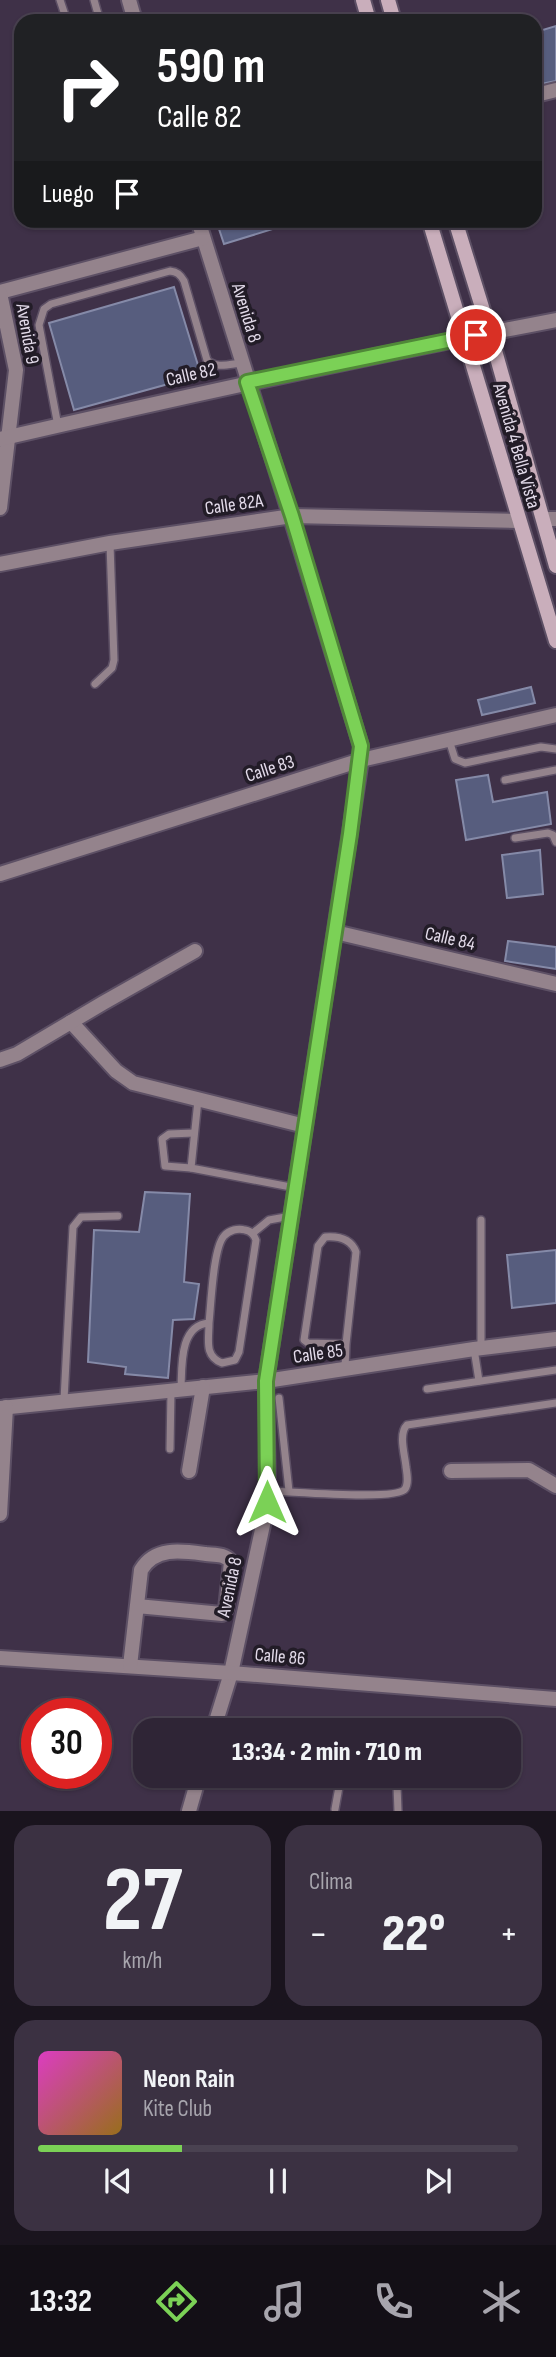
<!DOCTYPE html>
<html lang="es">
<meta charset="utf-8">
<style>
body{margin:0;font-family:"Sofia Sans Condensed",sans-serif;background:#3b3142;color:#f1f3f6;height:100vh;display:flex;flex-direction:column;font-size:26px;white-space:nowrap}
*{box-sizing:border-box;margin:0}
p{font-size:23px;color:#a7a5ad}
.icon{flex:none;width:38px;height:38px;fill:none;stroke:currentColor;stroke-width:2;stroke-linecap:round;stroke-linejoin:round}
.map{position:relative;height:1811px;overflow:hidden}
.side{display:flex;flex-direction:column;gap:14px;padding:14px;background:#1a141e;flex:1}
.side>*{flex:none}
.banner{position:absolute;left:14px;top:14px;width:528px;height:214px;border-radius:21px;box-shadow:0 2px 5px #0004,0 0 0 2px #4a4251;background:#202124;color:#fff;overflow:hidden}
.speed{position:absolute;left:21px;top:1698px;display:flex;gap:14px;font-size:35px;font-weight:700;text-align:center}
.speed>*{display:grid;place-content:center;width:91px;height:91px;border-radius:50%;background:#2f2536;box-shadow:0 2px 5px #0004,0 0 0 2px #4a4251;line-height:1}
.speed .limit{border:10px solid #d22;background:#fff;color:#111}
.pin{position:absolute;display:grid;place-items:center;width:60px;height:60px;color:#fff;margin:-30px;border:4px solid #fff;border-radius:50%;box-shadow:0 2px 7px #0007}
.me{position:absolute;width:77px;margin:-38px;rotate:0deg;stroke-linejoin:round;filter:drop-shadow(0 0 5px #0008)}
.turn{display:flex;align-items:center;gap:24px;height:147px;padding:0 28px;font-size:32px}
.turn .icon{width:91px;height:91px;stroke-width:2.5}
.turn b{display:block;font-size:49px;line-height:60px}
.then{display:flex;align-items:center;height:66px;padding:0 28px;background:#0003;gap:14px;font-size:26px}
.big{font-size:52px;font-weight:800;line-height:1.1}
.side .widget{flex:1;display:flex;flex-direction:column;justify-content:center;gap:10px;min-width:0;padding:0 24px;border-radius:21px;background:#3b3142}
.side .dial{align-items:center;gap:0}
.dial b{font-size:91px;line-height:1}
.song{display:flex;align-items:center;gap:21px}
.cover{width:84px;height:84px;border-radius:10px;background:linear-gradient(135deg,hsl(310 70% 55%),hsl(40 70% 35%))}
.played{height:7px;border-radius:4px;background:linear-gradient(90deg,#7bd156 30%,#4a4251 30%)}
.keys{display:flex;justify-content:space-around;direction:ltr}
.heat{display:flex;justify-content:space-between;align-items:center;font-size:38px;direction:ltr}
.side .tiles{flex:1;display:grid;gap:14px;grid-template-columns:1fr 1fr}
.widget:last-child{grid-column:span 2}
.trip{position:absolute;left:133px;top:1718px;width:388px;height:70px;border-radius:21px;background:#2f2536;box-shadow:0 2px 5px #0004,0 0 0 2px #4a4251;font-weight:800;line-height:70px;text-align:center}
.tabs{display:flex;height:112px;justify-content:space-around;align-items:center;background:#130f16;color:#a7a5ad}
.tabs .icon{width:49px;height:49px}
.tabs .active{color:#7bd156}
.tabs b{font-size:32px;color:#f1f3f6}
.map>svg:first-child{display:block}
</style>
<div class="map">
<svg width="556" height="1811" viewBox="0 0 556 1811">
<rect width="100%" height="100%" fill="#3f3148"/>
<g fill="#575d7e" stroke="#858aa8" stroke-width="2">
<path d="M556 26V81L536 85V32Z"/>
<path d="M216 220H292V223L224 244Z"/>
<path d="M174 287 201 375 74 410 49 323Z"/>
<path d="M531 687 535 703 482 715 478 700Z"/>
<path d="M488 775 493 802 547 792 551 824 466 840 456 780Z"/>
<path d="M540 850 543 894 507 898 502 855Z"/>
<path d="M508 941 556 947V969L505 961Z"/>
<path d="M145 1192 190 1194 184 1282 199 1284 194 1319 173 1320 168 1378 125 1374 126 1367 88 1362 94 1230 139 1232Z"/>
<path d="M556 1250V1303L512 1308 507 1255Z"/>
</g>
<g fill="none" stroke-linecap="round" stroke-linejoin="round">
<defs>
<g id="lane">
<path d="M60 0 67 21"/>
<path d="M94 0 100 21"/>
<path d="M119 21 133 17"/>
<path d="M58 426 39 325 44 309 51 304 170 271C177 272 180 274 184 281L207 360C216 369 230 364 242 363"/>
<path d="M95 684 112 668 114 660 110 544"/>
<path d="M449 740 455 759 465 763 541 747 556 749"/>
<path d="M505 780 556 770"/>
<path d="M515 838 548 833 553 835 556 842"/>
<path d="M198 1100 191 1168 296 1188"/>
<path d="M191 1168 165 1166 162 1139 169 1134 194 1133"/>
<path d="M481 1220V1348"/>
<path d="M253 1233 269 1220 291 1216"/>
<path d="M474 1349 479 1381"/>
<path d="M345 1369 346 1344 356 1252C351 1239 338 1236 325 1237L318 1246 304 1340 308 1343 346 1344"/>
<path d="M181 1389C182 1367 179 1325 209 1323 211 1305 213 1248 224 1236 229 1230 238 1228 245 1230 251 1231 254 1234 256 1240L239 1352 235 1360 222 1363C204 1356 209 1340 209 1323"/>
<path d="M427 1389 556 1370"/>
<path d="M279 1398 289 1491"/>
<path d="M64 1400 73 1227 81 1217 118 1216"/>
<path d="M170 1449 171 1391"/>
<path d="M269 1491C288 1491 397 1501 405 1489 409 1483 407 1474 406 1467 405 1455 398 1434 407 1425L556 1403"/>
<path d="M389 1776 397 1786 398 1811"/>
<path d="M335 1809 339 1787 345 1776"/>
</g>
<g id="street">
<path d="M129 0 135 21"/>
<path d="M536 95 556 90"/>
<path d="M198 220C253 396 308 570 361 746V760L266 1381 268 1491 266 1511 231 1673 213 1731"/>
<path d="M0 292 203 238"/>
<path d="M0 293 16 370 0 508"/>
<path d="M0 439C185 396 370 356 556 320"/>
<path d="M544 519H556"/>
<path d="M0 564 110 543 292 516 518 521"/>
<path d="M0 874 361 760 556 715"/>
<path d="M335 932 556 984"/>
<path d="M71 1022 116 1071 133 1083 305 1126"/>
<path d="M0 1060 17 1054 103 1003 195 951"/>
<path d="M0 1408 266 1381 474 1349 556 1339"/>
<path d="M189 1471 203 1387"/>
<path d="M451 1471 529 1470 556 1486"/>
<path d="M0 1514 6 1407"/>
<path d="M0 1658 231 1673 556 1699"/>
<path d="M130 1666 141 1570C155 1546 183 1551 206 1554 216 1555 225 1554 231 1562L226 1609 222 1614 137 1606"/>
<path d="M189 1811 199 1776"/>
</g>
<g id="secondary">
<path d="M363 0 369 21"/>
<path d="M388 0 394 21"/>
<path d="M429 220 556 641"/>
<path d="M455 220 490 333 556 566"/>
</g>
</defs>
<use href="#lane" stroke="#5d5065" stroke-width="10"/>
<use href="#street" stroke="#5d5065" stroke-width="18"/>
<use href="#secondary" stroke="#5d5065" stroke-width="18"/>
<use href="#lane" stroke="#94838c" stroke-width="7"/>
<use href="#street" stroke="#94838c" stroke-width="14"/>
<use href="#secondary" stroke="#c9aebb" stroke-width="14"/>
</g>
<g fill="none" stroke-linecap="round" stroke-linejoin="round">
<defs>
<path id="route" d="M267 1502 266 1381 350 834 361 746 292 516 247 382 476 335"/>
</defs>
<use href="#route" stroke="#508838" stroke-width="18"/>
<use href="#route" stroke="#7bd156" stroke-width="12"/>
</g>
<g text-anchor="middle" dominant-baseline="central" stroke-width="7" stroke-linejoin="round" paint-order="stroke">
<g font-size="19" fill="#e3dbea" stroke="#221c27">
<text transform="translate(246 313) rotate(73)">Avenida 8</text>
<text transform="translate(27 334) rotate(80)">Avenida 9</text>
<text transform="translate(191 375) rotate(-13)">Calle 82</text>
<text transform="translate(516 446) rotate(74)">Avenida 4 Bella Vista</text>
<text transform="translate(234 505) rotate(-8)">Calle 82A</text>
<text transform="translate(270 769) rotate(-18)">Calle 83</text>
<text transform="translate(450 939) rotate(13)">Calle 84</text>
<text transform="translate(318 1354) rotate(-8)">Calle 85</text>
<text transform="translate(230 1587) rotate(-78)">Avenida 8</text>
<text transform="translate(280 1657) rotate(5)">Calle 86</text>
</g>
</g>
</svg>
<div class="speed"><div class="limit">30</div></div>
<div class="pin" style="left:476px;top:335px;background:#d93025"><svg class="icon" aria-label="arrive" viewBox="0 0 24 24"><path d="M6 21V4h12l-3 4 3 4H6"/></svg></div>
<svg class="me" style="left:267px;top:1502px" viewBox="-20 -20 40 40"><path d="M0-17L14 15 0 8-14 15z" fill="#7bd156" stroke="#fff" stroke-width="4"/></svg>
<div class="trip">13:34 · 2 min · 710 m</div>
<div class="banner">
<div class="turn"><svg class="icon" aria-label="right" viewBox="0 0 24 24"><path d="M7 20v-9h11M14 6l5 5-5 5"/></svg><div><b>590 m</b>Calle 82</div></div>
<div class="then">Luego<svg class="icon" aria-label="arrive" viewBox="0 0 24 24"><path d="M6 21V4h12l-3 4 3 4H6"/></svg></div>
</div>
</div>
<section class="side">
<div class="tiles">
<div class="widget dial"><b>27</b><p>km/h</p></div>
<div class="widget"><p>Clima</p>
<div class="heat"><a>−</a><b class="big">22°</b><a>+</a></div>
</div>
<div class="widget">
<div class="song"><i class="cover"></i><div><b>Neon Rain</b><p>Kite Club</p></div></div>
<div class="played"></div>
<div class="keys"><svg class="icon" aria-label="previous" viewBox="0 0 24 24"><path d="M18 5L8 12l10 7zM5 5v14"/></svg><svg class="icon" aria-label="pause" viewBox="0 0 24 24"><path d="M8 5v14M16 5v14"/></svg><svg class="icon" aria-label="next" viewBox="0 0 24 24"><path d="M6 5l10 7-10 7zM19 5v14"/></svg></div>
</div>
</div>
</section>
<nav class="tabs">
<b>13:32</b>
<svg class="icon active" aria-label="directions" viewBox="0 0 24 24"><path d="M12 3l9 9-9 9-9-9zM9 14v-3h6M13 9l2 2-2 2"/></svg>
<svg class="icon" aria-label="music" viewBox="0 0 24 24"><path d="M9 18V5l10-2v13"/><circle cx="6" cy="18" r="3"/><circle cx="16" cy="16" r="3"/></svg>
<svg class="icon" aria-label="phone" viewBox="0 0 24 24"><path d="M5 4h4l2 5-3 2q2 4 5 5l2-3 5 2v4C11 20 4 13 5 4z"/></svg>
<svg class="icon" aria-label="climate" viewBox="0 0 24 24"><path d="M12 3v18M4 7l16 10M4 17L20 7"/></svg>
</nav>
